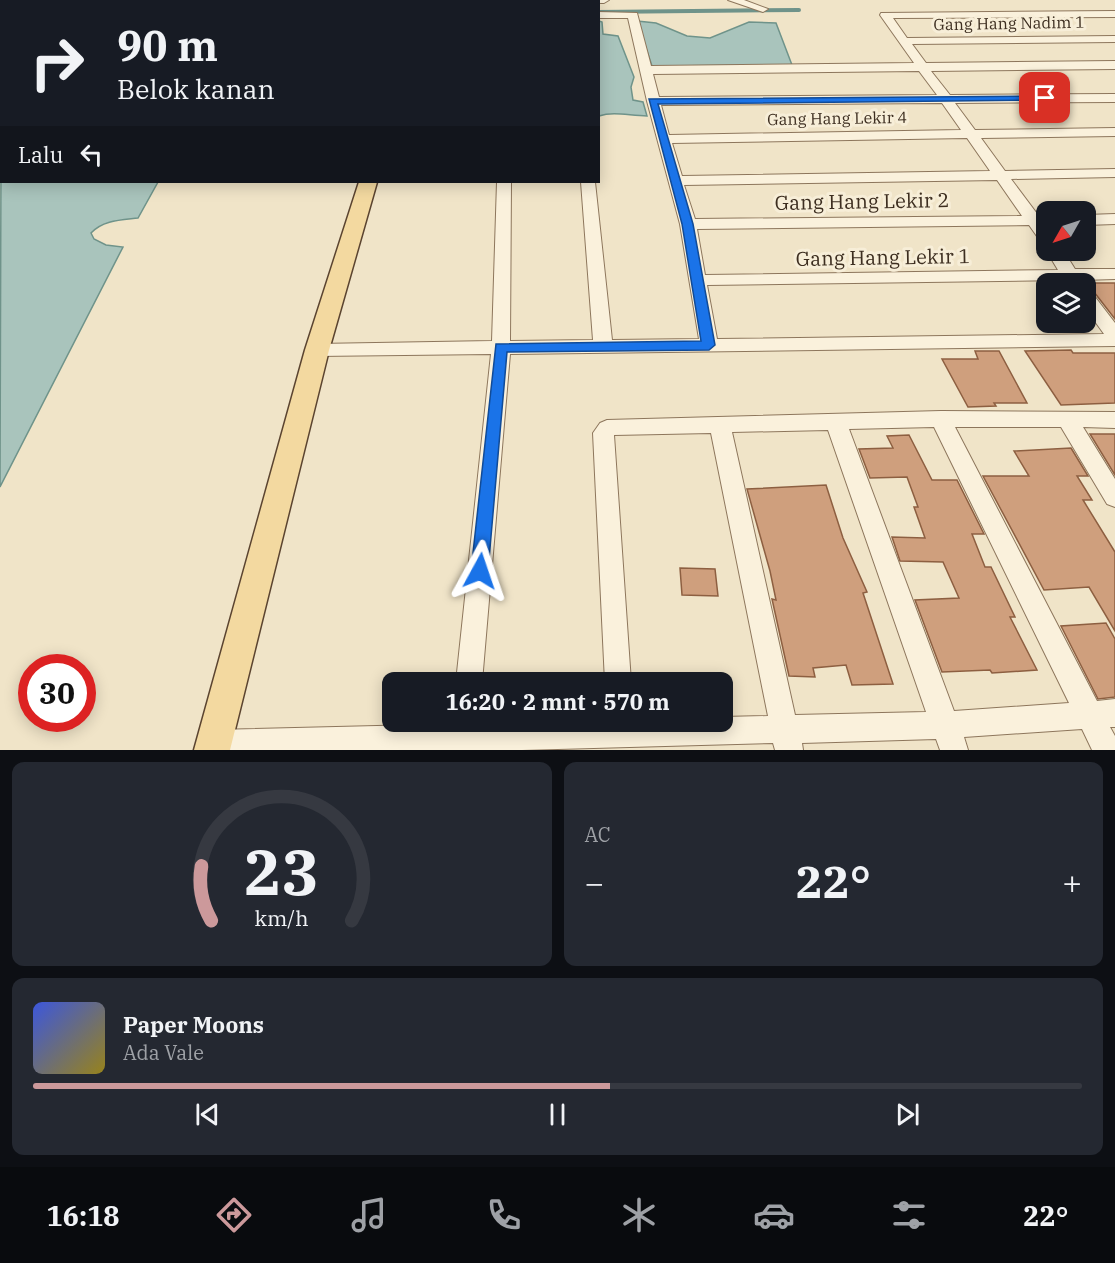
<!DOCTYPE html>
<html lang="id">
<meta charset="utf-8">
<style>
body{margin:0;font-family:"IBM Plex Serif",serif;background:#242831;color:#f1f3f6;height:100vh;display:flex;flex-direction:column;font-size:22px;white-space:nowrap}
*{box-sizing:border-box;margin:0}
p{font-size:20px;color:#9ea1a6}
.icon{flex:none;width:33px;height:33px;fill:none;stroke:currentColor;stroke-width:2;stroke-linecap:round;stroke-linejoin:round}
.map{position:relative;height:750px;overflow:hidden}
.drawer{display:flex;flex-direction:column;gap:12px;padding:12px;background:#0d0f14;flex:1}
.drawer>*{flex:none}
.guide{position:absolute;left:0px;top:0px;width:600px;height:183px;box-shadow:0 3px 15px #0003;background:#171b24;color:#f1f3f6;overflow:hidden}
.needle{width:39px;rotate:231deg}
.tools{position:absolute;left:1036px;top:201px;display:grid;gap:12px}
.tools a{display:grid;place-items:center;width:60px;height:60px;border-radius:12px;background:#171b24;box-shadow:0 3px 15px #0003;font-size:30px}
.speed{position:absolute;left:18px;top:654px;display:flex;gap:12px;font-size:30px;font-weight:700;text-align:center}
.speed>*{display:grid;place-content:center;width:78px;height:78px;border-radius:50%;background:#171b24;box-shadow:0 3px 15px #0003;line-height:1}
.speed .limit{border:9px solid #d22;background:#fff;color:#111}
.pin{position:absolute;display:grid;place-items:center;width:51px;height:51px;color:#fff;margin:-26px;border-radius:12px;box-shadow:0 3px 9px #0006}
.me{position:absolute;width:66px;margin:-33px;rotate:5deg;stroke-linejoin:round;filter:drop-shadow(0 0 4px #0008)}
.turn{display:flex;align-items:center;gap:21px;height:126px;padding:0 18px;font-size:27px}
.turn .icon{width:78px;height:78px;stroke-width:2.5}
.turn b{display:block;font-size:42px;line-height:51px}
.then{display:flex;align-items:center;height:57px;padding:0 18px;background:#0003;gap:12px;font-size:22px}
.big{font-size:45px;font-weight:800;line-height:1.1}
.drawer .card{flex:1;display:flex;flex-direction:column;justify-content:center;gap:9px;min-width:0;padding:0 21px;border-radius:12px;background:#242831}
.drawer .dial{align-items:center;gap:0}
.dial svg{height:156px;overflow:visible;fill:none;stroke:#363941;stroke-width:7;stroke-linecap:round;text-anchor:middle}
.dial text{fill:#f1f3f6;stroke:none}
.song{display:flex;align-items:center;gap:18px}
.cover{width:72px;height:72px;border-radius:9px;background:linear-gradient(135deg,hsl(230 70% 55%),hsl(50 70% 35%))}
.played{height:6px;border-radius:3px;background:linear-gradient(90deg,#cc999b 55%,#363941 55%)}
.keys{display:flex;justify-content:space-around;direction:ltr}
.heat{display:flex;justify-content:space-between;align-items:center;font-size:33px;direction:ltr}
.drawer .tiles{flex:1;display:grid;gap:12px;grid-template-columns:1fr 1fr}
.card:last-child{grid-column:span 2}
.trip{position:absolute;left:382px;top:672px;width:351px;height:60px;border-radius:12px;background:#171b24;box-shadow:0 3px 15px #0003;font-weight:800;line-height:60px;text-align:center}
.tabs{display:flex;height:96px;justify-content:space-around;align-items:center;background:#090b0e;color:#9ea1a6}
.tabs .icon{width:42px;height:42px}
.tabs .on{color:#cc999b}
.tabs b{font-size:27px;color:#f1f3f6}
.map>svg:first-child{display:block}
</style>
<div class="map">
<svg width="1115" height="750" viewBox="0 0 1115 750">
<rect width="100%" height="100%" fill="#f0e4c8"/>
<g fill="#a9c4bc" stroke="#6f938a" stroke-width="1.5">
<path d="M599 21 602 22 603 34 618 36 634 77 631 87 633 100 643 102 647 116C630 116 614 111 599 116Z"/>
<path d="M637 21 656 23 687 36 710 38 749 22 776 23 792 65 652 66Z"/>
<path d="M1 154 2 182H158L138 218C121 220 103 220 91 233L94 239 106 245 123 247 0 487Z"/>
</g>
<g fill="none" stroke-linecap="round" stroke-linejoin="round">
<path stroke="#6f938a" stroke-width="4" d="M598 12 799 10"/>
</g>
<g fill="#cf9f7d" stroke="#8d5f41" stroke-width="1.5">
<path d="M1086 283H1115V319L1094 292 1086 289Z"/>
<path d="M1071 350 1073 353H1115V403L1061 405 1025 351Z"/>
<path d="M975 351H999L1027 403H994L996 406 968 407 942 359H978Z"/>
<path d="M1090 434H1115V475Z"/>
<path d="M909 435 932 480H957L984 534H972L985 567H991L1015 617H1010L1037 670 992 673 990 670 942 672 915 600 959 598 943 562 900 561 892 537 925 538 914 507H918L907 477 870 478 859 449 893 448 887 436Z"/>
<path d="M1071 448 1088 476H1077L1092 500H1083L1115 552V631L1089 587 1044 590 983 476H1029L1014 451Z"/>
<path d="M826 485 843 538 867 592 863 593 893 684 852 685 846 665 813 668 815 677 789 676 772 599 776 600 770 571 747 489Z"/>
<path d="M680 568 715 569 718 596 682 595Z"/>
<path d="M1106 623 1115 639V697L1098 699 1061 626Z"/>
</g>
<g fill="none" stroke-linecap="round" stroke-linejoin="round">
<defs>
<g id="minor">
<path d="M609 0 604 3 412 1V0Z"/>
<path d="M728 0H744L768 9 763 12Z"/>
<path d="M1115 11V17L893 18 907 38 1115 36V42L912 44 926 63 1115 61V69L931 71 950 95 1115 94V102L955 103 975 130 1115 128V136L981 138 1005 171 1115 169V177L1011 179 1038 215 1047 216 1045 225 1047 244 1041 242 1029 225 697 229 705 275 1058 270 1046 250 1047 248V250H1063L1075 269H1115V279L1082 280 1084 284H1067L1065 280 707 285 717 339 1104 334 1086 309V291L1092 293 1115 323V346L510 354 482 682H456L491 354 317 356 310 355 308 350 310 345 317 344 492 341 497 182H511L510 341 593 340 581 182H595L612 340 699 339 680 224 647 101 628 18H598V12L637 13 651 66 914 63 880 15 881 13ZM919 71 937 95 659 97 653 74ZM942 103 961 130 669 135 661 105ZM967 138 990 171 682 176 672 143ZM997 180 1022 216 695 219 684 185Z"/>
<path d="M1115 214V224L1086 225V215Z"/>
<path d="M941 411 1115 412V428L1083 427 1115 479V507L1107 504 1061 427H955L1097 701 1115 699V727H1110L1115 736V750H1092L1082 729 964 737 968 750H940L936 739 802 743 803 750H775L773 743 522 750H202L200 744 204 734 214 730 541 722H723V717L768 716 711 433 614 435 631 682H605L593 433 600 423 607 420ZM934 427 1069 703 954 711 849 429ZM828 430 926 712 795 715 732 432Z"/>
</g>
<g id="major">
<path d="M412 0H424L411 2Z"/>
<path d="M359 182H377L329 350 230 750H194L305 350Z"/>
</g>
</defs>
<use href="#minor" stroke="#8d765c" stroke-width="2"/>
<use href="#major" stroke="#5b4430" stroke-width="3"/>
<use href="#minor" fill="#faf1dc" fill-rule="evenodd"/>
<use href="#major" fill="#f3d9a0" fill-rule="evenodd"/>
</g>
<path fill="#1a73e8" stroke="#114b97" stroke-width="1.5" d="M1045 96 1049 98 1048 100 658 104 693 224 715 345 709 350 507 352 488 571 486 576 480 578 474 576 471 571 496 344 701 341 682 224 649 99Z"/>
<g text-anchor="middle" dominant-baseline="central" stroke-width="6" stroke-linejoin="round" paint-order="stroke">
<g font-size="16" fill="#3d2e20" stroke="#f7eed8">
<text transform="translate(1009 23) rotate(-1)">Gang Hang Nadim 1</text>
<text transform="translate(837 118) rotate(-1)">Gang Hang Lekir 4</text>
</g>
<g font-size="20" fill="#3d2e20" stroke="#f7eed8">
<text transform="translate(862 201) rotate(-1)">Gang Hang Lekir 2</text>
<text transform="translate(883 257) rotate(-1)">Gang Hang Lekir 1</text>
</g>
</g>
</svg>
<div class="tools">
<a><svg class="needle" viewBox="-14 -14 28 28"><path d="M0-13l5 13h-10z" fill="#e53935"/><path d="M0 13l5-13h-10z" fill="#9ea1a6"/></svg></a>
<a><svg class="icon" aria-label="layers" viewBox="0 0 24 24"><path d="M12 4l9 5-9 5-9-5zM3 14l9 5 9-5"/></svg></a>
</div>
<div class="speed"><div class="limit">30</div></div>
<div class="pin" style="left:1045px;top:98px;background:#d93025"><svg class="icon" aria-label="arrive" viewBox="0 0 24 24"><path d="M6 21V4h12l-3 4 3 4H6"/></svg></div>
<svg class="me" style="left:480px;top:571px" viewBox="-20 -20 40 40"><path d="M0-17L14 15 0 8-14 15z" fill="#1a73e8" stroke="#fff" stroke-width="4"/></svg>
<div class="trip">16:20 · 2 mnt · 570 m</div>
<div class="guide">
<div class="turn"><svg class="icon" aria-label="right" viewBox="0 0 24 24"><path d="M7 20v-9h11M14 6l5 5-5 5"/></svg><div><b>90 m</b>Belok kanan</div></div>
<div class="then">Lalu<svg class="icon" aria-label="left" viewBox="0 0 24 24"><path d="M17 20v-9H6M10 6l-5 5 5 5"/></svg></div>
</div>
</div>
<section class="drawer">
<div class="tiles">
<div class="card dial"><svg viewBox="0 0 100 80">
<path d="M14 69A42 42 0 1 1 86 69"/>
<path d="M14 69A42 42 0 0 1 9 41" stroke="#cc999b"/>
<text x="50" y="56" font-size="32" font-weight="700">23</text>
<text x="50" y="72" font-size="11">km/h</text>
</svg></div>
<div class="card"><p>AC</p>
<div class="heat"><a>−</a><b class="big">22°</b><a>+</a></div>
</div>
<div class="card">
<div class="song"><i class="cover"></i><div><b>Paper Moons</b><p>Ada Vale</p></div></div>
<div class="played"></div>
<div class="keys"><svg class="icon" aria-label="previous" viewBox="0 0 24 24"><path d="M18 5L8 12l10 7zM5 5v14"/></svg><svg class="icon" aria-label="pause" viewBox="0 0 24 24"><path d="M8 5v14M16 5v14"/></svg><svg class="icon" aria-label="next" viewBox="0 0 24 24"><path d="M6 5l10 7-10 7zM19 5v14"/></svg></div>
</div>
</div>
</section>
<nav class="tabs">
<b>16:18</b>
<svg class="icon on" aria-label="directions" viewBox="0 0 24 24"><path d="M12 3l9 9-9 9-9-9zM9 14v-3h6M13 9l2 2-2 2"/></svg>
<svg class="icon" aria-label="music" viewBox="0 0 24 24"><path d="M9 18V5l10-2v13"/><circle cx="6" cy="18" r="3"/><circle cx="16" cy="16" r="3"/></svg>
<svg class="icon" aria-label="phone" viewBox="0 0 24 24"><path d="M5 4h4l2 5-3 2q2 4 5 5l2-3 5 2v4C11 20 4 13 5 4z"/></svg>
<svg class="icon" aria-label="climate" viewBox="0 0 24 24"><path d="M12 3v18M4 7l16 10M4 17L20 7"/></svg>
<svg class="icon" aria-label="car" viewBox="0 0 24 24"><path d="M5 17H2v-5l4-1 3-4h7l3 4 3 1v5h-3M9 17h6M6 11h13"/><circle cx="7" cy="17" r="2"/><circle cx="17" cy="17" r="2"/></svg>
<svg class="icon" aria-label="filters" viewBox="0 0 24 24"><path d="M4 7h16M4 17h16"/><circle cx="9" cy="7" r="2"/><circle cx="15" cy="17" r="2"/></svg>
<b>22°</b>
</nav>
